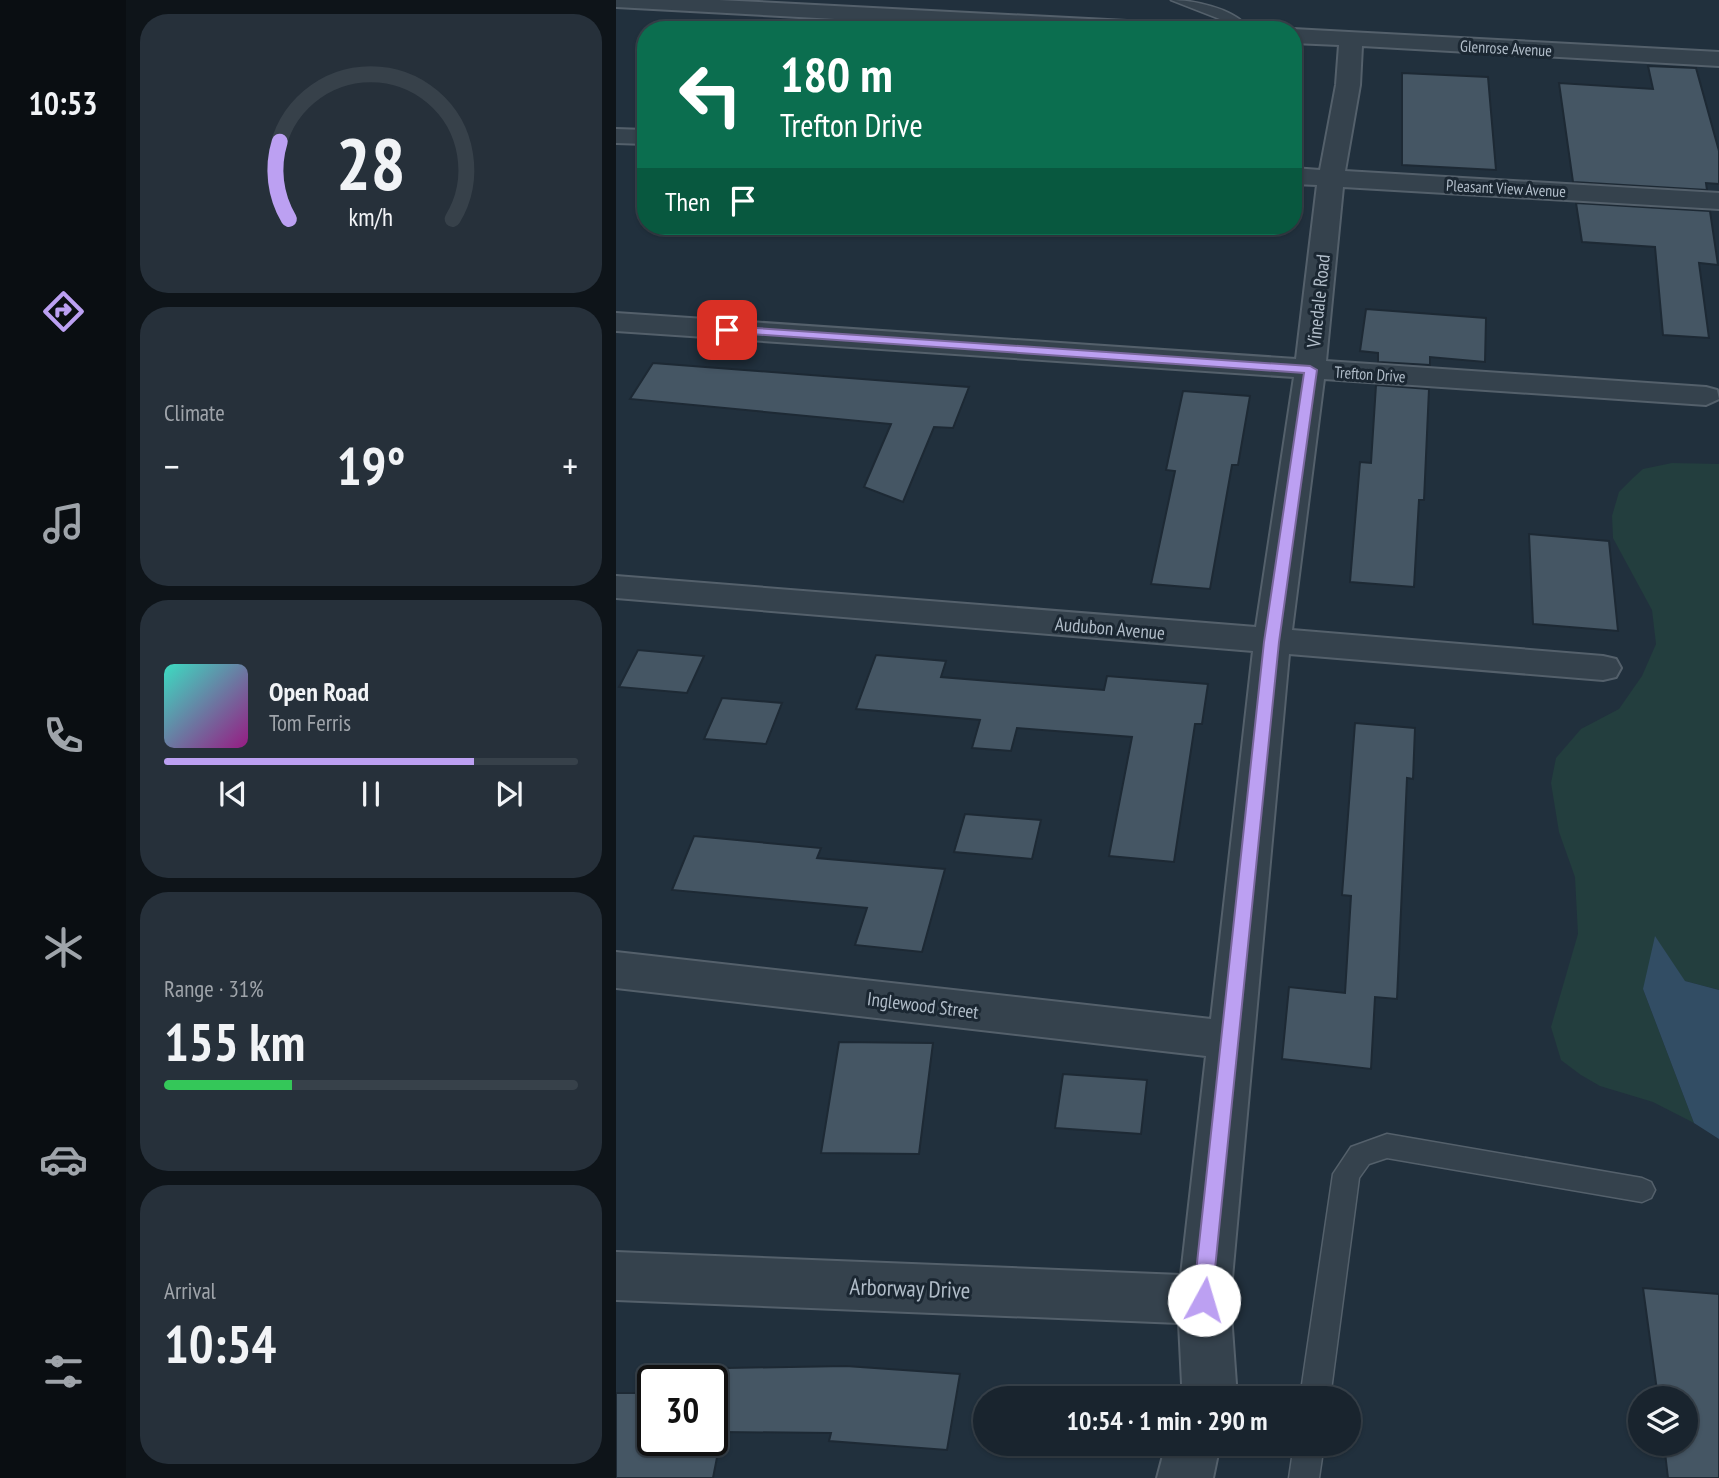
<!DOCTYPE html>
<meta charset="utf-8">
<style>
body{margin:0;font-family:"PT Sans Narrow",sans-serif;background:#26303a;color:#f1f3f6;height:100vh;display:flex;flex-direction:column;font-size:26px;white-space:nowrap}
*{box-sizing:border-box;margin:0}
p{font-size:23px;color:#9fa4aa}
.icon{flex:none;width:38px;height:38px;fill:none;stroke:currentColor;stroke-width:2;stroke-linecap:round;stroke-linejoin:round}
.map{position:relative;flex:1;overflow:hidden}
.sheet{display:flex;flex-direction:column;gap:14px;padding:14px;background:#0e1419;width:490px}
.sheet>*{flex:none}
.hud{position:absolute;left:21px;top:21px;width:665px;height:214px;border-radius:28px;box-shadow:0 2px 5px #0004,0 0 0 2px #37414a;background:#0b6e4f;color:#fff;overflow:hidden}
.buttons{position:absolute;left:1012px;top:1386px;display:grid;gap:14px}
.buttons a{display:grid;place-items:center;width:70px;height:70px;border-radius:50%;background:#19242e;box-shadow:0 2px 5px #0004,0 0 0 2px #37414a;font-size:35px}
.speed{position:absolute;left:21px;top:1365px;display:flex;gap:14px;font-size:35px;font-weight:700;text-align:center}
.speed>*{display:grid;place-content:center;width:91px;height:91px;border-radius:50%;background:#19242e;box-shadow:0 2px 5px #0004,0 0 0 2px #37414a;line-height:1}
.speed .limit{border:4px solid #111;border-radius:10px;background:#fff;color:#111}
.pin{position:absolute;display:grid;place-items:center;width:60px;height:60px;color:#fff;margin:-30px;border-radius:14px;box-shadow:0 4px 10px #0006}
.me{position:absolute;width:77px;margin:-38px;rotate:6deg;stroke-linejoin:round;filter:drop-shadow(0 0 5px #0008)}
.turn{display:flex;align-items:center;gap:24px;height:147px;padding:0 28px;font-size:32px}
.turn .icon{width:91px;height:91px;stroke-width:2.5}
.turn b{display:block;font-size:49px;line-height:60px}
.then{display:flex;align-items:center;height:66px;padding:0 28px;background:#0003;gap:14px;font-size:26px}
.big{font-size:52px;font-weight:600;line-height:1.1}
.sheet .tile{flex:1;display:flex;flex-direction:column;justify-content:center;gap:10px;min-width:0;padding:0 24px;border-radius:28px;background:#26303a}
.sheet .dial{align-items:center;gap:0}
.dial svg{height:182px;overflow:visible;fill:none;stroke:#37414a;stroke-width:7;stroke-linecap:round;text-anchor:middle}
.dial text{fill:#f1f3f6;stroke:none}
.song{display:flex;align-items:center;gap:21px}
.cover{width:84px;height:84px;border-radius:10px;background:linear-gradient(135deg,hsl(170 70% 55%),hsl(310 70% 35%))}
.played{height:7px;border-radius:4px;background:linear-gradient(90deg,#bca0f2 75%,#37414a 75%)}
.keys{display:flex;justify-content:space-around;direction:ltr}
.heat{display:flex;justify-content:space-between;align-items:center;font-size:38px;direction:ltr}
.charge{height:10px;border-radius:5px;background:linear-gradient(90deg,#34c759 31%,#37414a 0)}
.trip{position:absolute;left:357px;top:1386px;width:388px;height:70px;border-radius:35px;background:#19242e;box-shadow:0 2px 5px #0004,0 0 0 2px #37414a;font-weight:600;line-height:70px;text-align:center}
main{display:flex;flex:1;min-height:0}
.tabs{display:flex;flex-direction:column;width:126px;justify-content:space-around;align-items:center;background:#0a0e12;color:#9fa4aa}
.tabs .icon{width:49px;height:49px}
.tabs .current{color:#bca0f2}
.tabs b{font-size:32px;color:#f1f3f6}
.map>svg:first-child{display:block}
</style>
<main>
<nav class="tabs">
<b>10:53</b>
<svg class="icon current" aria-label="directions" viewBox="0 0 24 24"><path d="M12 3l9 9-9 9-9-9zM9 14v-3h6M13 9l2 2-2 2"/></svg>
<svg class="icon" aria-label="music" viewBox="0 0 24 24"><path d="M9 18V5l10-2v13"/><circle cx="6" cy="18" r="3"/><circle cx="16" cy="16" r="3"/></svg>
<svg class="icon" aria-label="phone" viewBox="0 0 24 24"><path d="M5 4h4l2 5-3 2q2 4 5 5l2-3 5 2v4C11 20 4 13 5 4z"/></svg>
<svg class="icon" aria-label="climate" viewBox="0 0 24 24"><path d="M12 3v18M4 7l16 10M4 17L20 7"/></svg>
<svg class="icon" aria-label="car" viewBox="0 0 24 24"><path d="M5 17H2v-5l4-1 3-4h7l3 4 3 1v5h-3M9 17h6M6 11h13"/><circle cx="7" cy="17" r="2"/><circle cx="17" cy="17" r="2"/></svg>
<svg class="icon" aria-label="filters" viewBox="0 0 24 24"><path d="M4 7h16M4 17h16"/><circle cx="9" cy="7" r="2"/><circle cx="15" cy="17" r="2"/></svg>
</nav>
<section class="sheet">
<div class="tile dial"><svg viewBox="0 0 100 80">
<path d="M14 69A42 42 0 1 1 86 69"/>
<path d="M14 69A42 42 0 0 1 10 35" stroke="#bca0f2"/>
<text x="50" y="56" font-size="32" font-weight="700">28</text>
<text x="50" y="72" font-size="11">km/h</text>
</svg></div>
<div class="tile"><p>Climate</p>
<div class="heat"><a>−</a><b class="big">19°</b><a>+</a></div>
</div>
<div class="tile">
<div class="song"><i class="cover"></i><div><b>Open Road</b><p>Tom Ferris</p></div></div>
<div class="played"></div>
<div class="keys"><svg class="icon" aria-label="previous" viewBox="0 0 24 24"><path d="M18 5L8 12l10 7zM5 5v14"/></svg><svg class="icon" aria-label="pause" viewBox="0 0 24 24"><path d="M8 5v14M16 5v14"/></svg><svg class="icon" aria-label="next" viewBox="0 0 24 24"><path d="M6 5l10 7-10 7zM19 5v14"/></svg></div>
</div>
<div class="tile"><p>Range · 31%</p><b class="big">155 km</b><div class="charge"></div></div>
<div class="tile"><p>Arrival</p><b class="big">10:54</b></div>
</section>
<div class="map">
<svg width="1103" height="1478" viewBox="0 0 1103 1478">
<rect width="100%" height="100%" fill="#21303d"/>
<path fill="#233e3e" d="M1056 463 1103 464V990L1069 981 1027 989 1078 1123 1037 1102 984 1086 965 1075 945 1060 935 1027 962 934 959 877 943 832 935 783 940 758 965 729 1003 709 1026 676 1040 644 1036 610 997 538 996 516 1003 492 1017 478 1027 469Z"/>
<path fill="#324d64" d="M1039 936 1069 981 1103 990V1139L1078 1123 1027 989Z"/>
<g fill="#455664" stroke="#1d2934" stroke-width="2">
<path d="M1032 66 1080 68 1103 151V184L1090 183 1091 190 957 182 943 83 1037 89Z"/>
<path d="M786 73 872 77 880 170 786 165Z"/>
<path d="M960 203 1094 211 1102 265 1083 263 1093 338 1047 335 1039 247 966 242Z"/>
<path d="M750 309 870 318 869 362 814 357V365L762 362V353L744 351Z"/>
<path d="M37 363 272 381 353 387 337 428 318 427 287 502 248 487 275 424 14 399Z"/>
<path d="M760 385 813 389 808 500H803L798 587 734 582 744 462 755 463Z"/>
<path d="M567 391 634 396 622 465H616L594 589 535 584 559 471 550 470Z"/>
<path d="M913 534 993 541 1002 631 917 624Z"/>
<path d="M22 650 88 656 71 693 3 687Z"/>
<path d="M260 655 330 661 325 677 488 690 491 676 592 684 586 724H579L558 862 493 856 516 737 401 728 395 751 356 748 364 720 240 709Z"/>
<path d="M106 698 166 703 150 744 88 739Z"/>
<path d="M739 723 799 728 797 779 791 778 781 999 759 997 755 1069 666 1059 673 987 729 993 735 896 726 895Z"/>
<path d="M349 814 425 820 416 859 338 852Z"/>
<path d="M78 836 205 848 201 858 329 869 306 952 239 945 251 908 56 890Z"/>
<path d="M223 1042 317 1043 303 1154 205 1153Z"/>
<path d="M447 1074 531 1080 525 1134 439 1128Z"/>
<path d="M1027 1288 1103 1294V1478H1052L1048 1444H1069V1398H1042Z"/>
<path d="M230 1366 344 1374 331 1450 213 1441 215 1433 106 1432 97 1478H0V1393H37V1440H96V1394H105L110 1368Z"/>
</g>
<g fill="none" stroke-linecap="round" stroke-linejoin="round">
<defs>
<g id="service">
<path d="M555 0C577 0 615 8 630 25L629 30H617L614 23Z"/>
<path d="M771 1134 1026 1178 1035 1182 1039 1190 1035 1198 1026 1202 771 1158 753 1164 743 1178 714 1398H684L717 1174 735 1147Z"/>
<path d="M678 1444H708L703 1478H673Z"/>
</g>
<g id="minor">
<path d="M0 0H103L550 23 561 30H421L0 7Z"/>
<path d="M677 29 1103 52V66L746 46 744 85 729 171 1103 193V209L727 187 710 361 1090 387 1101 390 1103 399 1090 405 708 379 676 630 987 656 1000 659 1005 668 1000 677 987 680 673 654 614 1300 620 1384 616 1398H562L566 1384 563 1323 0 1300V1252L565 1275 590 1056 0 988V952L595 1019 637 651 0 598V576L640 627 678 377 0 331V313L680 359 701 185 677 184V168L704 170 720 85 723 45 677 43Z"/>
<path d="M0 129 30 130V144L0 143Z"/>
<path d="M550 1444H604L597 1478H541Z"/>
</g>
</defs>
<use href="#service" stroke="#54606b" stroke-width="3"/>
<use href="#minor" stroke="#54606b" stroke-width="4"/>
<use href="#service" fill="#35424d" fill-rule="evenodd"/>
<use href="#minor" fill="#35424d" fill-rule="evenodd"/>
</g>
<path fill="#bca0f2" stroke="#7a689d" stroke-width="2" d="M111 326 694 366 701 370 663 642 595 1308 588 1311 580 1308 577 1300 648 642 688 373 107 332 105 330Z"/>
<g text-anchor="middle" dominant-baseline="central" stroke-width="6" stroke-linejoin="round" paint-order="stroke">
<g font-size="16" fill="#b1bdc9" stroke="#1b2732">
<text transform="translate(890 48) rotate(3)">Glenrose Avenue</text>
<text transform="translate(890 188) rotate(3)">Pleasant View Avenue</text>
<text transform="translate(754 374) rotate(4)">Trefton Drive</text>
</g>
<g font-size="19" fill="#b1bdc9" stroke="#1b2732">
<text transform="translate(702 301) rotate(-84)">Vinedale Road</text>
<text transform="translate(494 628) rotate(5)">Audubon Avenue</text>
<text transform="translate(307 1005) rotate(7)">Inglewood Street</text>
</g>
<g font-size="23" fill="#b1bdc9" stroke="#1b2732">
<text transform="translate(294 1288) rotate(2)">Arborway Drive</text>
</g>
</g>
</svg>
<div class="buttons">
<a><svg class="icon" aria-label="layers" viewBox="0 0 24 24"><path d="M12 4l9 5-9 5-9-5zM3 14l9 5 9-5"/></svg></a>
</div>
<div class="speed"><div class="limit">30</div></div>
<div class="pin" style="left:111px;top:330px;background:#d93025"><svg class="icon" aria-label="arrive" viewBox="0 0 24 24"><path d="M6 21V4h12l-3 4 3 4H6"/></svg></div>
<svg class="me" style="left:588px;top:1300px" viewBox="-20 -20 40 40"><circle r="19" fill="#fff"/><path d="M0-13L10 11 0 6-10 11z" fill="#bca0f2"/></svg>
<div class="trip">10:54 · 1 min · 290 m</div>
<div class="hud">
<div class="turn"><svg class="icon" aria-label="left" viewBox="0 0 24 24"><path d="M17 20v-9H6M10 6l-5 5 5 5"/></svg><div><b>180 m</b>Trefton Drive</div></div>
<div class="then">Then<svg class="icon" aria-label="arrive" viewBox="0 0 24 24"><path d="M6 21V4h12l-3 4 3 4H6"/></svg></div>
</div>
</div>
</main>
